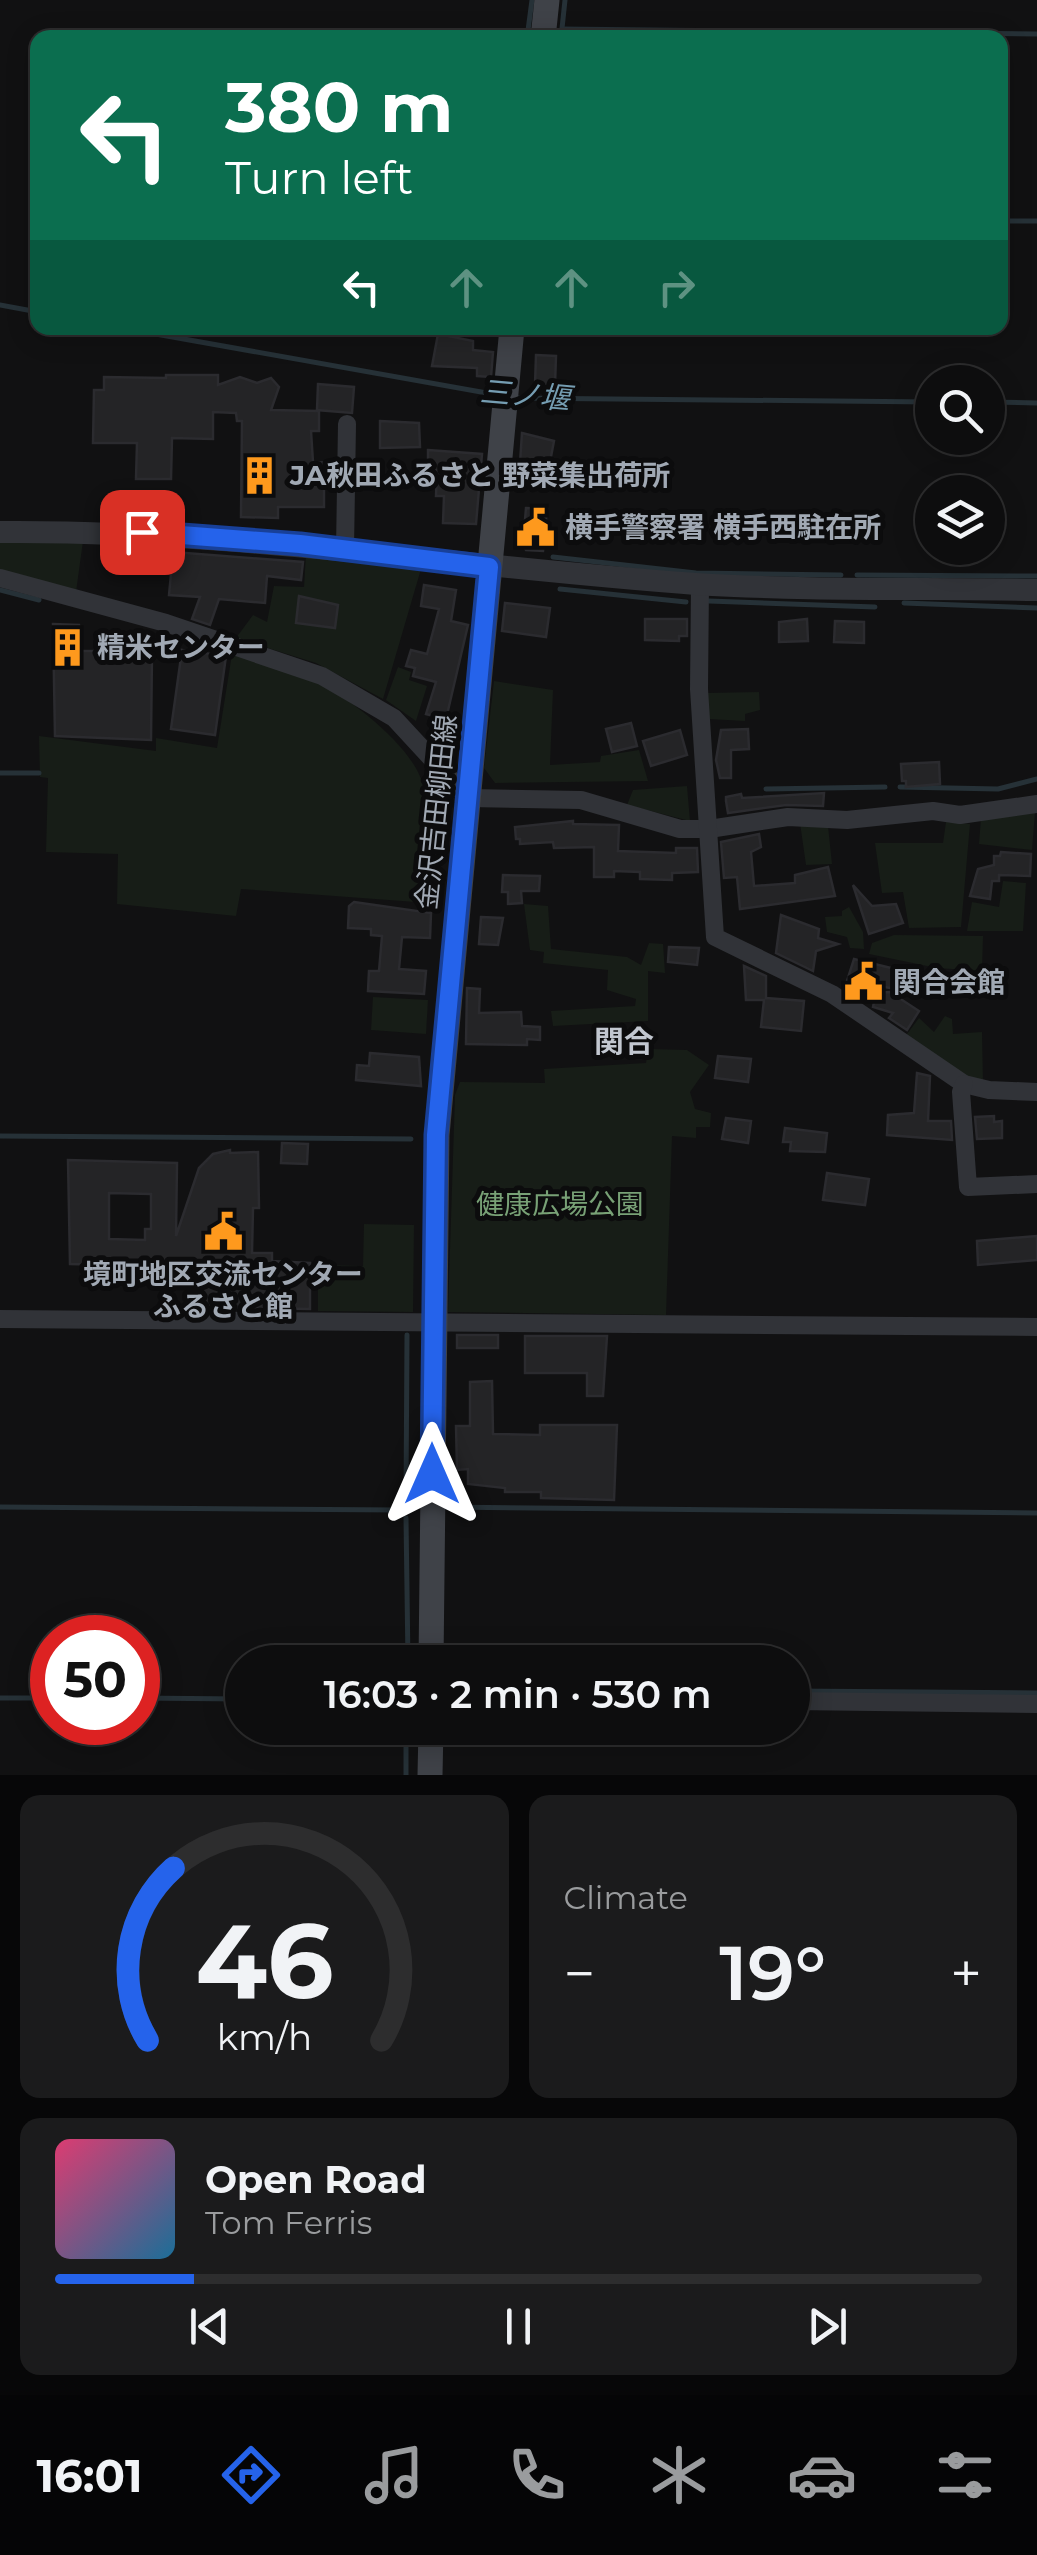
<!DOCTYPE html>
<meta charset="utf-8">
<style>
body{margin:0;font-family:Montserrat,"Noto Sans JP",sans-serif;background:#1b1b1c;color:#f1f3f6;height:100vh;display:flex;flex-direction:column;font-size:38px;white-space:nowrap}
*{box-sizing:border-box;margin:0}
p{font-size:32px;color:#9a9c9e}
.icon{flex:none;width:55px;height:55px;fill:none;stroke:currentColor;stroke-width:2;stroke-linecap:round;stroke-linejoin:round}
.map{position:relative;height:1775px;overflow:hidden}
.side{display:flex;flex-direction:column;gap:20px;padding:20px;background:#070708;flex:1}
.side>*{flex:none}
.top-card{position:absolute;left:30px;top:30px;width:978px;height:305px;border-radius:20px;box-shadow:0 5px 25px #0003,0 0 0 2px #2d2d2e;background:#0b6e4f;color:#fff;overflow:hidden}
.buttons{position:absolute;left:915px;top:365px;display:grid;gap:20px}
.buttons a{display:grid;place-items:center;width:90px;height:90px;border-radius:50%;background:#0d0d0e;box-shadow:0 5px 25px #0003,0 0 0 2px #2d2d2e;font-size:50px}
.speed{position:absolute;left:30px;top:1615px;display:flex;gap:20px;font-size:50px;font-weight:700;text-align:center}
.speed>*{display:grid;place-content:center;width:130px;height:130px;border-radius:50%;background:#0d0d0e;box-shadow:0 5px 25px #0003,0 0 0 2px #2d2d2e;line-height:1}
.speed .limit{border:15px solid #d22;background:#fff;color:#111}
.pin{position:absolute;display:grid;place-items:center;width:85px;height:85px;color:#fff;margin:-42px;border-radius:20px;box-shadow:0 5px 15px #0006}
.me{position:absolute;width:110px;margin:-55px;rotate:0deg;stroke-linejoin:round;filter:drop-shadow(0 0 8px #0008)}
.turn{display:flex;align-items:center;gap:35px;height:210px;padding:0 30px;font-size:45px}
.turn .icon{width:130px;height:130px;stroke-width:2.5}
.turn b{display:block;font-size:70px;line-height:85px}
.lanes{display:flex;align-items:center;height:95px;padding:0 30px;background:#0003;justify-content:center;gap:50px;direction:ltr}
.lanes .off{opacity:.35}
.big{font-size:75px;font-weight:600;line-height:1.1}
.side .widget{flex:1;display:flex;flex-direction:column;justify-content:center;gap:15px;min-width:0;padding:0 35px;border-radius:20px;background:#1b1b1c}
.side .dial{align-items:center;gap:0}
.dial svg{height:260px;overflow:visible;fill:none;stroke:#2d2d2e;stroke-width:7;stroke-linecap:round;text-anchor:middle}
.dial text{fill:#f1f3f6;stroke:none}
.song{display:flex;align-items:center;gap:30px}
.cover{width:120px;height:120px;border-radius:15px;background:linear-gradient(135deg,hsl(340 70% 55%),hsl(200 70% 35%))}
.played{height:10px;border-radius:5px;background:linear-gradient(90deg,#2563eb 15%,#2d2d2e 15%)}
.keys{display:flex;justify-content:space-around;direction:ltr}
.heat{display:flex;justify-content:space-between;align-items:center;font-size:55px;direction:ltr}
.side .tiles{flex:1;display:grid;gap:20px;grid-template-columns:1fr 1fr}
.widget:last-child{grid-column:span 2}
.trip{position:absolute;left:225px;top:1645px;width:585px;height:100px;border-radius:50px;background:#0d0d0e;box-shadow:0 5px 25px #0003,0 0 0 2px #2d2d2e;font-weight:600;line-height:100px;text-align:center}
.tabs{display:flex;height:160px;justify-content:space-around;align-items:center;background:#050506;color:#9a9c9e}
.tabs .icon{width:70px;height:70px}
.tabs .selected{color:#2563eb}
.tabs b{font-size:45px;color:#f1f3f6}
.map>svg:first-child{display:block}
</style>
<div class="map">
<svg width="1037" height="1775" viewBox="0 0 1037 1775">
<rect width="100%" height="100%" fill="#111112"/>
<g fill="#171d17">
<path d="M83 541 76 592 0 571V543Z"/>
<path d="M306 554 421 569 383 699 316 663 236 638 253 615 267 622 274 586 304 587Z"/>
<path d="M232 654C259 662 289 668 314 680 348 697 401 738 418 772 437 809 432 863 429 903L241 889 236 916 117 904 118 854 46 852 48 778 40 777 39 736 156 751V738L217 748Z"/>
<path d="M398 667 411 672 409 680 427 686 416 721 386 700Z"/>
<path d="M494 681 553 690 550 765 600 762 601 756 639 750 648 781 495 783 484 768Z"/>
<path d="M759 692 760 710 745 714V721L709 719 707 693Z"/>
<path d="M687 786 690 821 627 805 633 790Z"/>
<path d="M1035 812 1032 850 979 844 981 818Z"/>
<path d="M946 822 970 824 961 927 909 928 903 892 882 893 875 843H943Z"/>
<path d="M800 823 828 826 832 864 806 865Z"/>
<path d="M1003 881 1026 883 1023 931H967L972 902 999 907Z"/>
<path d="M524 904 548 906 551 949 627 957 641 965 649 943 663 944 665 973 648 971V1021L553 1026 551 1011 635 1006 636 999 607 990 608 970 543 963 544 952 530 950Z"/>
<path d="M849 907 863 932 864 949 850 948 847 937 827 932 825 917 842 916V911Z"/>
<path d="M894 935 983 936 982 971 937 968 869 954 872 943Z"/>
<path d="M373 997 428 1000 426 1034 371 1030Z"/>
<path d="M945 1016 952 1019 953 1034 982 1032 983 1083 973 1081 904 1038 919 1018 934 1032Z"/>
<path d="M648 1049 687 1050 709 1065 690 1092 695 1109 711 1113 710 1127H696V1138L672 1136 666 1315 448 1312 455 1095 460 1082 545 1083 544 1069 646 1063Z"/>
<path d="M364 1224 414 1225 413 1312 318 1311V1265L363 1266Z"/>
</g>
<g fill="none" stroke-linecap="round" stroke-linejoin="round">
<g stroke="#263137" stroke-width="5">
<path d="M562 29 1037 34"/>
<path d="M527 38 532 0"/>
<path d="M561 38 565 0"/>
<path d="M1000 221H1037"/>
<path d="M0 305 38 312"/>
<path d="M122 328 498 395"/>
<path d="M514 398 932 402"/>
<path d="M988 402 1037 403"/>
<path d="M553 557 696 573 841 575"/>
<path d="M857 575 1037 576"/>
<path d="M560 589 686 602"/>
<path d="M0 590 39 600"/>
<path d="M709 601 875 607"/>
<path d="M904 603 1037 608"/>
<path d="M0 773H39"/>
<path d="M900 787 998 789 1037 779"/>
<path d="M766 789 885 787"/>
<path d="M0 1136 411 1139"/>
<path d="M406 1498 407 1335"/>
<path d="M0 1507 400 1510"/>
<path d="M444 1507 1037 1513"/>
<path d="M406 1518 408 1662"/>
<path d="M792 1691 1037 1693"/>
<path d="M0 1698H44"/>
<path d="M138 1698 242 1699"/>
<path d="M406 1775V1728"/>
</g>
</g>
<g fill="#242426" stroke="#2b2b2f" stroke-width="2.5" fill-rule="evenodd">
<path d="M438 334 473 341V350L493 352 491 377 477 376V368L432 366Z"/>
<path d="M536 355 556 356 555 385H535Z"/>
<path d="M166 375H218V385L240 377 257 383 271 378 279 387 271 410 319 411V431H311L313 462 334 463V477L324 476V507H278V518L241 517 242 421H237L236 413 213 412V439L172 438 171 479H136L137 443H93L94 390H104V377L166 378Z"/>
<path d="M318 384 354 387 352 413 317 410Z"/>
<path d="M380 421 419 423 420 447 380 448Z"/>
<path d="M522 433 554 441 546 483 525 482 526 464 520 463Z"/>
<path d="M428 450 482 454 476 524 443 523 444 496H436L437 470 428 469Z"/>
<path d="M526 508 547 509 543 551 526 550 523 544Z"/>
<path d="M173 552 303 562 301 580 267 576 265 603 219 599 210 625 192 619 200 597 169 595Z"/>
<path d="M424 585 456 590 451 621 468 625 446 719 426 714 436 682 413 676 415 668 406 666 411 650 427 654 439 609 421 606Z"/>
<path d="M299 596 338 605 335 628 296 623Z"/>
<path d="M505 603 550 608 546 637 502 631Z"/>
<path d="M645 619H687V636H679V641L645 640Z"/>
<path d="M807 619 808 641 779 642V622Z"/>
<path d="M835 621 864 622V643L834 642Z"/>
<path d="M53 624 79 625 82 651H112V640H126V653H152L151 740 55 736Z"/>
<path d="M182 650 226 656 215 735 171 729Z"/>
<path d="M631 723 637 746 612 752 606 729Z"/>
<path d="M748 729 749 749 731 750V778H720L716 760 721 730Z"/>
<path d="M680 730 687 755 651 766 643 741Z"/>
<path d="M939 762 940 784 906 787V781H902L901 764Z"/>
<path d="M824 793 823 806 786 805 728 813 726 801V797L741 794 742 798Z"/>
<path d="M573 821V824L619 825 618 851 676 853V848H697L698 872 672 873V880L640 879V872L614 871V877H594V847L554 848 553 842 520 844V839H516L515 827Z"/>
<path d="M759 834 761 847 751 852 754 886 795 883V875L828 867 835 896 740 909 737 877 724 878 721 842Z"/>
<path d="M1001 852 1031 854 1030 876 999 875V881H992L990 899 970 896 978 869 994 865V856H1000Z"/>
<path d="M503 875 540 876 539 891H521L522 903 508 904V892H502Z"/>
<path d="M853 885 872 906 896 904 903 923 869 934Z"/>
<path d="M354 902 431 913 430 938 402 937 399 969 426 971 424 994 368 991 369 971H379L382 936 371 935V929L348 928 349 906Z"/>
<path d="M781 915 819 929 818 938 838 944 816 951 813 971 776 953Z"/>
<path d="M481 917 503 918 498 945 479 944Z"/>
<path d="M669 947 699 948 697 965 668 962Z"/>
<path d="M854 959 932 978 928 994 847 981Z"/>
<path d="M744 966 766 976V998L804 1001 801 1031 761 1027 764 1000H746Z"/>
<path d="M467 988 480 989 479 1013 521 1012 522 1026 540 1027V1040L527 1039V1045L466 1044Z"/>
<path d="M890 992 919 1011 907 1030 889 1018 893 1013 873 1007 876 993Z"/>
<path d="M370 1053 419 1057 421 1086 356 1080 357 1065 369 1066Z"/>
<path d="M718 1056 751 1059 748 1082 715 1078Z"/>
<path d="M917 1073 930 1076 928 1121H951L952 1140 887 1135 888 1115 914 1113Z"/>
<path d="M994 1116V1122L1002 1121V1138L977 1139 975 1117Z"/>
<path d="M726 1118 751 1121 748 1143 722 1139Z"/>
<path d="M785 1128 827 1133 825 1152 790 1151 791 1142H783Z"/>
<path d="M282 1143 308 1144 307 1164 281 1163Z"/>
<path d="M230 1150V1153L258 1152 259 1208H253L252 1253H272V1261L310 1263V1309L193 1307 194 1265 131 1266V1282H108V1265L70 1264 68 1160 177 1163 176 1236 199 1168 213 1154ZM109 1193 151 1194V1229H145V1240L109 1239Z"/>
<path d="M827 1173 869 1179 865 1205 823 1200Z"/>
<path d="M1037 1236V1260L978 1265 977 1241Z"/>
<rect x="457" y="1335" width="41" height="13"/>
<path d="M525 1336H607L603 1396H587V1373H525Z"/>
<path d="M492 1381 493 1434 540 1435V1425H617L614 1500 541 1498V1492H505V1488L468 1484V1469L457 1470 456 1426H470V1382Z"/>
</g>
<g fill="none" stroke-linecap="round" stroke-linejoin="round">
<g stroke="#313338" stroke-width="18">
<path d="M345 549 347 424"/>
<path d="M0 578 166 623 322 676 394 718 468 798 581 800 680 829H709L788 817 847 820 933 811 960 815 1037 804"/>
<path d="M700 584 699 689 715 937 832 994 964 1084 989 1090 1037 1092"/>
<path d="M964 1084 961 1092 968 1187 1037 1184"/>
<path d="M0 1319 1037 1327"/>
<path d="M792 1701 1037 1704"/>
</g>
<path stroke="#313338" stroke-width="22" d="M0 532C235 530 462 567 696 584 809 591 924 588 1037 590"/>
<g stroke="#3f4248" stroke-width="25">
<path d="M543 38 547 0"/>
<path d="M431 1662 437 1135 512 328"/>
<path d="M430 1775 431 1728"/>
</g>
</g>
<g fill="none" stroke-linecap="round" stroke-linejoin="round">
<defs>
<path id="route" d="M142 532 300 544 489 567 436 1135 432 1474"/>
</defs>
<use href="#route" stroke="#184099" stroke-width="25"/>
<use href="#route" stroke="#2563eb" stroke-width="18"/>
</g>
<defs>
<symbol id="building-bare" viewBox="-9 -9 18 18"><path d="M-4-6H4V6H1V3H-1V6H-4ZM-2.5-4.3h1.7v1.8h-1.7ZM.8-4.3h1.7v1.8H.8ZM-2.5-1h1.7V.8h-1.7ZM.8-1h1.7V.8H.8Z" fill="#fe991d" stroke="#0c0c0d" stroke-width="2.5" paint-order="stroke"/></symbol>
<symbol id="civic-bare" viewBox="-9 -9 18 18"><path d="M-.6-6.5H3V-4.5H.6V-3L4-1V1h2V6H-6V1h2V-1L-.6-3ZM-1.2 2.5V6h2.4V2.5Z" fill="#fe991d" stroke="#0c0c0d" stroke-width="2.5" paint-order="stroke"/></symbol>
</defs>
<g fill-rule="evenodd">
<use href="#building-bare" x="232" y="448" width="55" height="55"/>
<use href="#civic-bare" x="508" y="500" width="55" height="55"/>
<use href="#building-bare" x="40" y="620" width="55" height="55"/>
<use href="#civic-bare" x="836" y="954" width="55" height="55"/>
<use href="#civic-bare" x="196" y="1204" width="55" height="55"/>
</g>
<g text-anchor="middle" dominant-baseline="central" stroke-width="10" stroke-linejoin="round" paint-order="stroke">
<g font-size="28" font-weight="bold" fill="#a1a9b4" stroke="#0c0c0d" text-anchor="start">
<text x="290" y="475">JA秋田ふるさと 野菜集出荷所</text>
<text x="565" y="527">横手警察署 横手西駐在所</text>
<text x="97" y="647">精米センター</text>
<text x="893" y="982">関合会館</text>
<text x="223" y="1274" text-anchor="middle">境町地区交流センター<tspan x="223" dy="32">ふるさと館</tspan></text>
</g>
<g font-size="28" fill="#a1a9b4" stroke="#0c0c0d">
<text transform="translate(436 812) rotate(-84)">金沢吉田柳田線</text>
</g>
<g font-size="28" fill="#78a176" stroke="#0c0c0d">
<text x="560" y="1204">健康広場公園</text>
</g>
<g font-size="30" font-style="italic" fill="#759db2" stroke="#0c0c0d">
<text transform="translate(525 395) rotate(5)">三ノ堰</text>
</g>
<g font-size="30" font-weight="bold" fill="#c2c7d0" stroke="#0c0c0d">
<text x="624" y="1041">関合</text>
</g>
</g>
</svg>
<div class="buttons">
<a><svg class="icon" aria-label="search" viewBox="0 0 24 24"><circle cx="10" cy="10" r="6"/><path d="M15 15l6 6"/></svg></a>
<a><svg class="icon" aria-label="layers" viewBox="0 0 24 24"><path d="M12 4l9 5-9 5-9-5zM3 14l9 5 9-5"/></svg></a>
</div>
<div class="speed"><div class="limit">50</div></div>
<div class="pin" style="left:142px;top:532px;background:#d93025"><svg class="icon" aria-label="arrive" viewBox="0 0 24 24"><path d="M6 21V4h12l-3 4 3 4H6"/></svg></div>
<svg class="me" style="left:432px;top:1474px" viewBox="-20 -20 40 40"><path d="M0-17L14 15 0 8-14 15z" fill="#2563eb" stroke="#fff" stroke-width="4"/></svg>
<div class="trip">16:03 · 2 min · 530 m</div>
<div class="top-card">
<div class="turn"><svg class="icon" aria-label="left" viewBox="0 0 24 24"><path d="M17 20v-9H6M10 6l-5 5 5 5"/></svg><div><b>380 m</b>Turn left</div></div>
<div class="lanes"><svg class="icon" aria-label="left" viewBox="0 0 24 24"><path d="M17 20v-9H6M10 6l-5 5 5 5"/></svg><svg class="icon off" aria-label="ahead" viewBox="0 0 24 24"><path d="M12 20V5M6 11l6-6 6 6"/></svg><svg class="icon off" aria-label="ahead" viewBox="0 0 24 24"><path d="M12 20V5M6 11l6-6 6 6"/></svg><svg class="icon off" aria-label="right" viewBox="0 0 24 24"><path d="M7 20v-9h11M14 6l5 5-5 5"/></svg></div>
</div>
</div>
<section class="side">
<div class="tiles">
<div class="widget dial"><svg viewBox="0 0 100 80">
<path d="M14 69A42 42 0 1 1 86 69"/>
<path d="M14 69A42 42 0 0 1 22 16" stroke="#2563eb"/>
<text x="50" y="56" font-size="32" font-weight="700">46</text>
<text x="50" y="72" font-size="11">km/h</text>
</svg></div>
<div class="widget"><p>Climate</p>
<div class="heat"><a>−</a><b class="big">19°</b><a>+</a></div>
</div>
<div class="widget">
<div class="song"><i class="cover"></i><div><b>Open Road</b><p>Tom Ferris</p></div></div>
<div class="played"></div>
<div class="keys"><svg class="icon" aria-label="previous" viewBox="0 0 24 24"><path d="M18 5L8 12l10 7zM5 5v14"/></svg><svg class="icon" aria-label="pause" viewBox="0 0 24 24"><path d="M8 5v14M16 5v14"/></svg><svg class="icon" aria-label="next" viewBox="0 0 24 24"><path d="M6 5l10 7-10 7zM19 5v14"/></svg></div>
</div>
</div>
</section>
<nav class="tabs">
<b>16:01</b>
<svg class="icon selected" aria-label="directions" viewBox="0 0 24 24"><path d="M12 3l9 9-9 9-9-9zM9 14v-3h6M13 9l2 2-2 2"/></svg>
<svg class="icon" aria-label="music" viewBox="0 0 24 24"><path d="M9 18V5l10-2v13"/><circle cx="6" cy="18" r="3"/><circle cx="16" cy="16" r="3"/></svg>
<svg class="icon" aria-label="phone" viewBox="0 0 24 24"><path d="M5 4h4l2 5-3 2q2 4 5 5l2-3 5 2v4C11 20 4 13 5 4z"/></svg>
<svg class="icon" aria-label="climate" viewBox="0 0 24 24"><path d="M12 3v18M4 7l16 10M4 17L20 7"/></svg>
<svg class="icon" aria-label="car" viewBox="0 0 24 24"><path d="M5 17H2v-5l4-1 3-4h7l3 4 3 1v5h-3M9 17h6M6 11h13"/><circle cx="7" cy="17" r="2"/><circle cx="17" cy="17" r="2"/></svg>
<svg class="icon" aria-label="filters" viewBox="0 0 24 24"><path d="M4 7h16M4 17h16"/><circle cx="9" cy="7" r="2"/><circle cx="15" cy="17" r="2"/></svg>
</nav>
